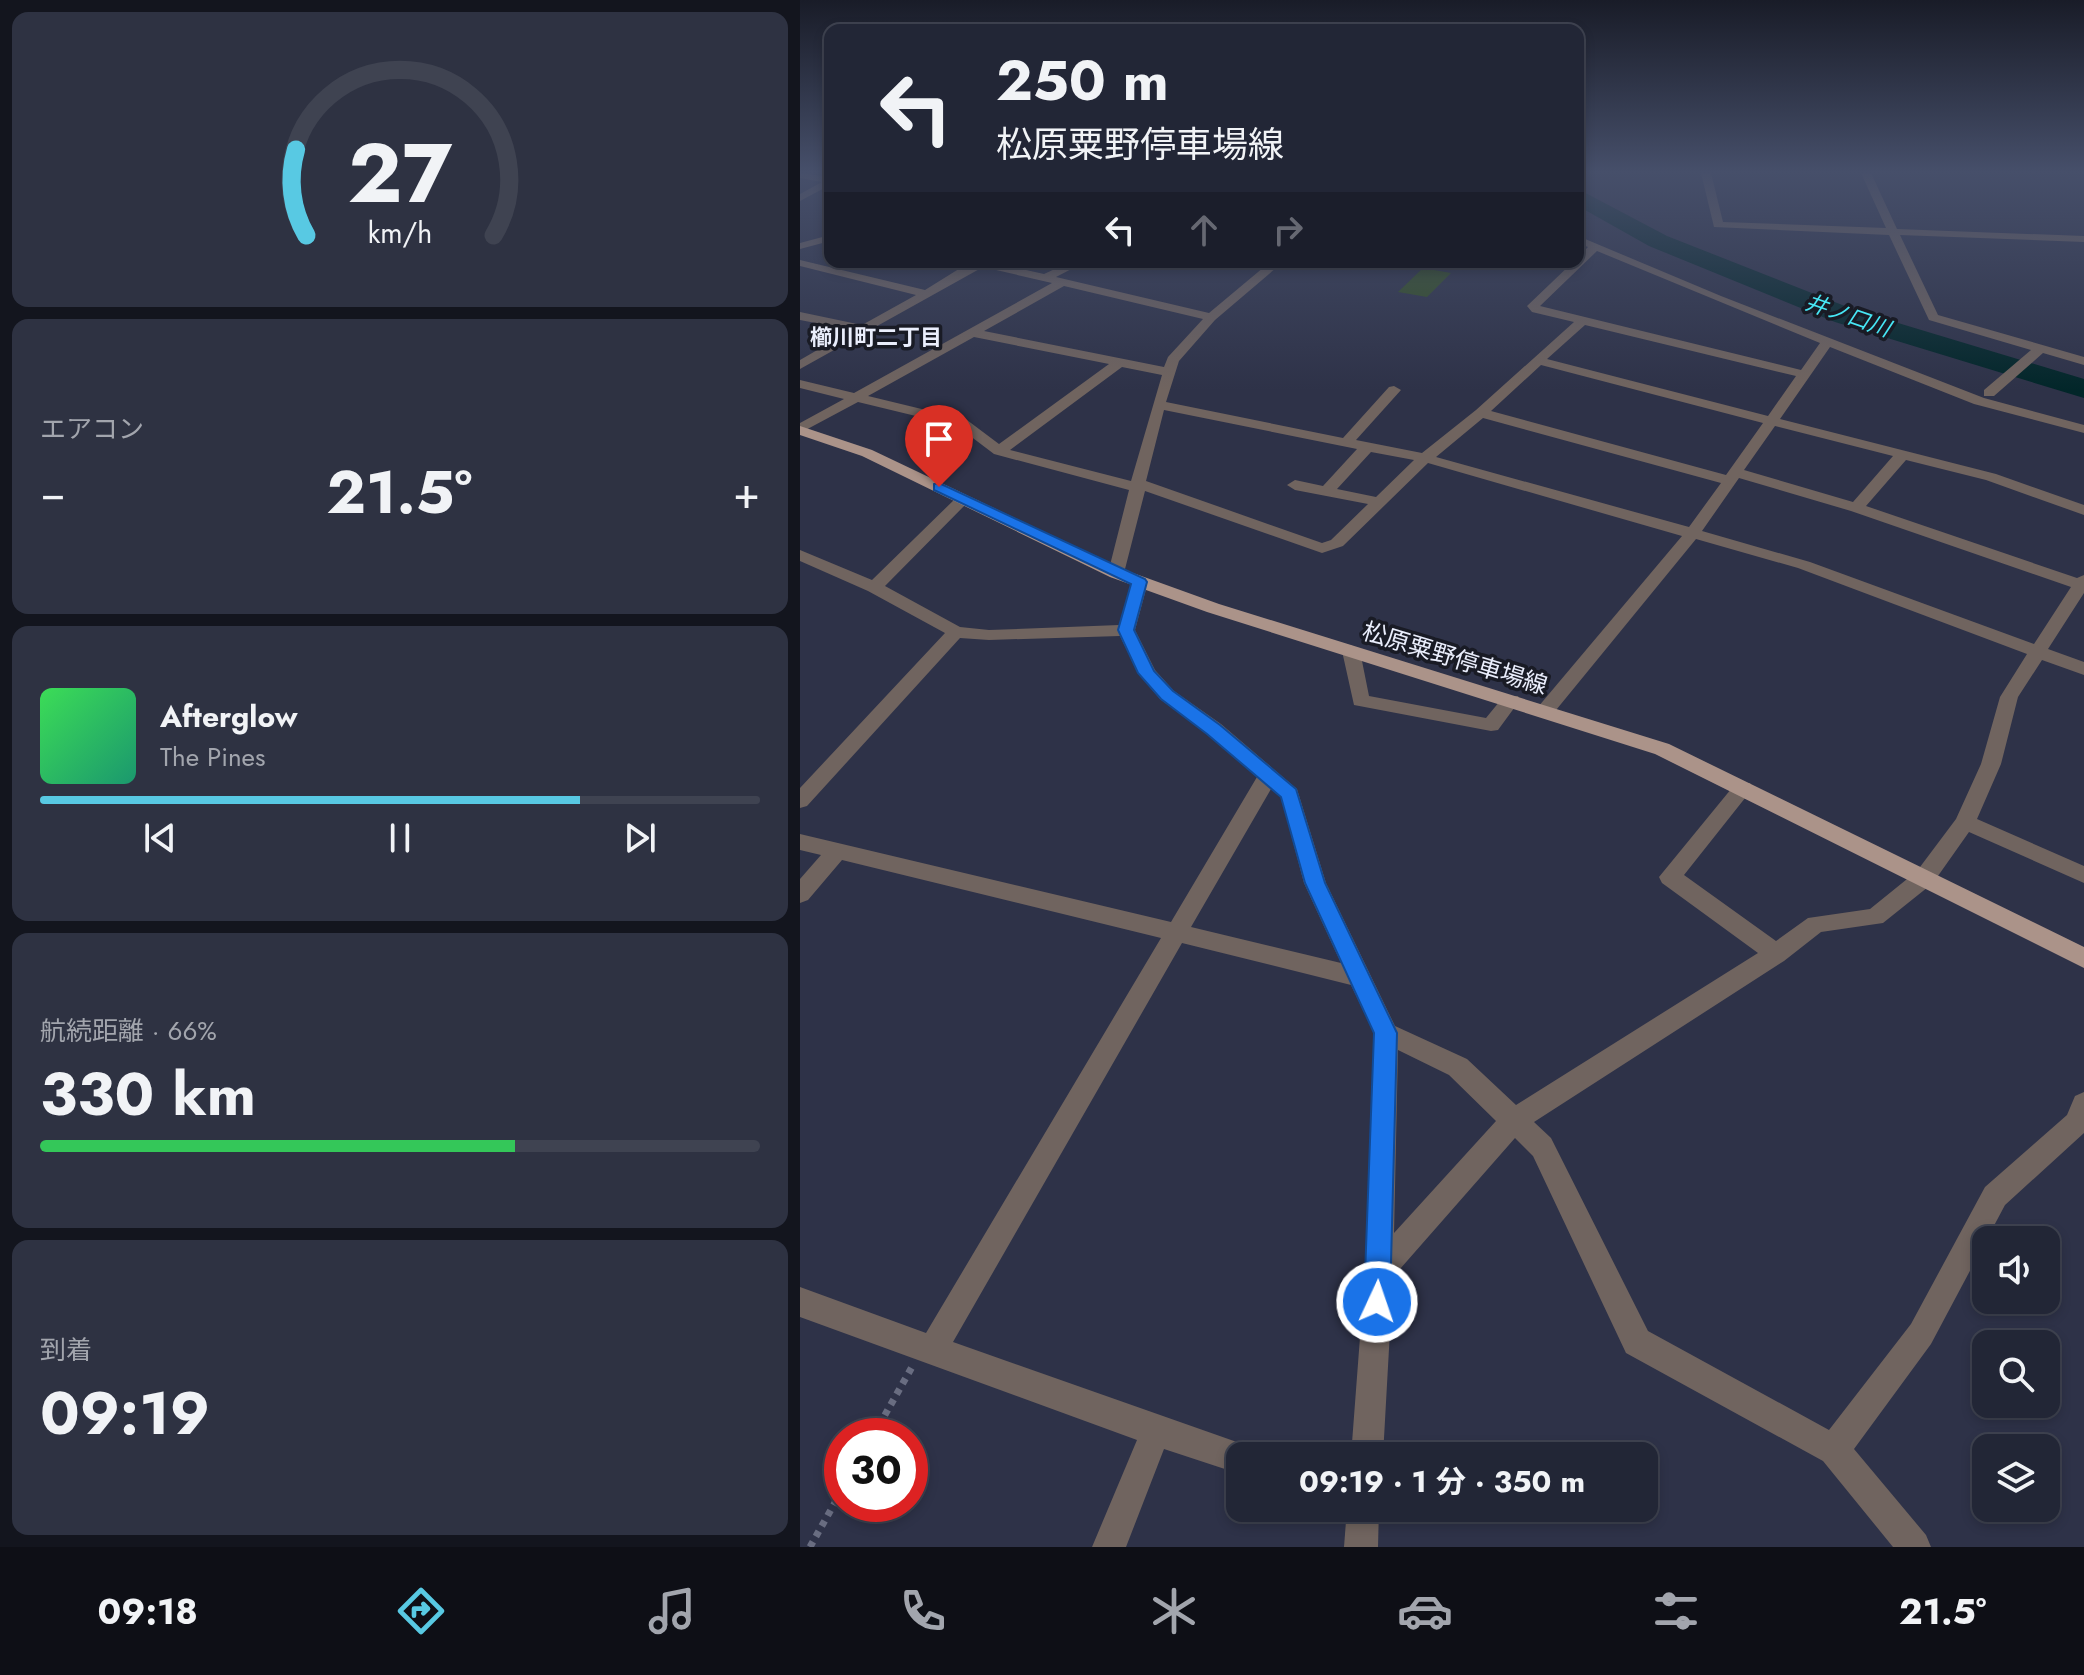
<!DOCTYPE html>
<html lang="ja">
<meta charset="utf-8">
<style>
body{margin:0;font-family:Jost,"Noto Sans JP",sans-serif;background:#2e3242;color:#f1f3f6;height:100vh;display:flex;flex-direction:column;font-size:30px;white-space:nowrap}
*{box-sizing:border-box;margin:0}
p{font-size:26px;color:#a2a5ad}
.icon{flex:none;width:44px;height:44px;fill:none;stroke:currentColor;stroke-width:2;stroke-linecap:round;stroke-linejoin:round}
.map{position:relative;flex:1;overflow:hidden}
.panel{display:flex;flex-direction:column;gap:12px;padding:12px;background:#13151e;width:800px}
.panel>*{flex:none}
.top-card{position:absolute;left:24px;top:24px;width:760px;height:244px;border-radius:16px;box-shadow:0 4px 12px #0003,0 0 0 2px #3f4351;background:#222636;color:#f1f3f6;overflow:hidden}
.fabs{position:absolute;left:1172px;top:1226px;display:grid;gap:16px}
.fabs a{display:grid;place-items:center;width:88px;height:88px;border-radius:16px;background:#222636;box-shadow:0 4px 12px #0003,0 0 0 2px #3f4351;font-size:40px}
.speed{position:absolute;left:24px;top:1418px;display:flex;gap:16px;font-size:40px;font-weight:700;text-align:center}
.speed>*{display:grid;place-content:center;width:104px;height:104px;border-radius:50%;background:#222636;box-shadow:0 4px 12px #0003,0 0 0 2px #3f4351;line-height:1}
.speed .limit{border:12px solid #d22;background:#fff;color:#111}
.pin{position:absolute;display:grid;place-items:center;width:68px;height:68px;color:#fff;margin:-82px -34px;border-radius:50% 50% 50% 0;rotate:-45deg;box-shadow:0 0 8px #0007}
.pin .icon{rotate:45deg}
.me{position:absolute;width:88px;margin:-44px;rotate:3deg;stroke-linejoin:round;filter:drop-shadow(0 0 6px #0008)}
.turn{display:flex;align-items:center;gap:28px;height:168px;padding:0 40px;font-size:36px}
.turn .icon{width:104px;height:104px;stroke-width:2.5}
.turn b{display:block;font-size:56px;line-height:68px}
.lanes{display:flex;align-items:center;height:76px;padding:0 40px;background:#0003;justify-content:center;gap:40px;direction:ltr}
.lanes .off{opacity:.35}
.big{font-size:60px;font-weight:700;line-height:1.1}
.panel .tile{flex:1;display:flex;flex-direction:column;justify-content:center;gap:12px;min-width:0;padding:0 28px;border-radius:16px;background:#2e3242}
.panel .dial{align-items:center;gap:0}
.dial svg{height:208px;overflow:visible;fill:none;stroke:#3f4351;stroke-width:7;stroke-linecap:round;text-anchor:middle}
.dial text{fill:#f1f3f6;stroke:none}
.song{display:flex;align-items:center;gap:24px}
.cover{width:96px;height:96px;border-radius:12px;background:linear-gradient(135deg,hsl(130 70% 55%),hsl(160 70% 35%))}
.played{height:8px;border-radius:4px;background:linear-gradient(90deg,#58c9e3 75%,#3f4351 75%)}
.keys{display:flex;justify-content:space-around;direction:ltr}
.heat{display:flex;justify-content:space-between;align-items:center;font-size:44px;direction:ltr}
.charge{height:12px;border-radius:6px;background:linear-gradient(90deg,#34c759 66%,#3f4351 0)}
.trip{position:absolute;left:426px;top:1442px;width:432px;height:80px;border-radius:16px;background:#222636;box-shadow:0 4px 12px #0003,0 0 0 2px #3f4351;font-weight:700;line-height:80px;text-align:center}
.tab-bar{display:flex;height:128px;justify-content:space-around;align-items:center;background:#0e0f16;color:#a2a5ad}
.tab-bar .icon{width:56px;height:56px}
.tab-bar .current{color:#58c9e3}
.tab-bar b{font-size:36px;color:#f1f3f6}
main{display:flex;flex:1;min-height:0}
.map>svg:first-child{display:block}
</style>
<main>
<section class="panel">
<div class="tile dial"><svg viewBox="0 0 100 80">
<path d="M14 69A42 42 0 1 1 86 69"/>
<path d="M14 69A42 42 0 0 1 10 36" stroke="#58c9e3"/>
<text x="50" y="56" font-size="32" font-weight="700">27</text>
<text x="50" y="72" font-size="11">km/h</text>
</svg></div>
<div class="tile"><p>エアコン</p>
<div class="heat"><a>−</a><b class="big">21.5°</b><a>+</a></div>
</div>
<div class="tile">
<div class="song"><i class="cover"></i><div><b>Afterglow</b><p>The Pines</p></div></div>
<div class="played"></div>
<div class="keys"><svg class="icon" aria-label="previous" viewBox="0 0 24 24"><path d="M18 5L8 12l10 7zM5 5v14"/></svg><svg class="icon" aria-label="pause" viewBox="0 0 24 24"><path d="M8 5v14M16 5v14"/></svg><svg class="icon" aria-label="next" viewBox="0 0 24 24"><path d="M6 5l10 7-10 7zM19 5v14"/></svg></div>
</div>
<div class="tile"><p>航続距離 · 66%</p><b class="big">330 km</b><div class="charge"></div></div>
<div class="tile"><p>到着</p><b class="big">09:19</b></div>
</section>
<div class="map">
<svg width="1284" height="1547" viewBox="0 0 1284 1547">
<rect width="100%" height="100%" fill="#2e3248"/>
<path fill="#345120" d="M623 268 651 273 627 297 598 292Z"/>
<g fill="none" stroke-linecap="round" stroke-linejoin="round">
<path fill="#022629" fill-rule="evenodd" d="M778 189 867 236 1055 310 1284 379V398L1035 322 849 246 778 206Z"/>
<g stroke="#696d81" stroke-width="7" stroke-dasharray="6 6" stroke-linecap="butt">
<path d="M73 1436 112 1367"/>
<path d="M10 1547 42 1490"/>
</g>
<g fill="#70645f" fill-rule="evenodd">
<path d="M0 173 30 177V185L0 201V194L22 182 0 178Z"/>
<path d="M901 173H911L923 222 1086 228 1061 173H1071L1097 229 1284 236V242L1100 235 1138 315 1284 357V365L1243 353 1194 396H1184V390L1231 350 1129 320 1089 235 914 227Z"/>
<path d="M30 235V241L0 249V243Z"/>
<path d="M778 236 921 296 1184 398 1284 425V433L1174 404 1030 347 980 419 1196 474 1284 505V515L1186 480 1106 460 1066 506 1277 578 1284 575V593L1248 649 1284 662V675L1242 660 1218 697 1201 764 1177 819 1284 866V883L1169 832 1133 883 1083 923 1021 932 984 961 734 1122 751 1138 848 1331 1029 1430 1111 1324 1185 1187 1267 1115 1275 1096 1284 1092V1133L1205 1205 1131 1344 1054 1449 1126 1535 1131 1547H1093L1023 1461 826 1353 733 1156 715 1138 593 1277 583 1456H551L565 1271 574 1033 551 985 382 943 153 1342 451 1447 455 1456H440V1474L364 1449 326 1547H292L337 1440 0 1317V1287L126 1333 361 938 42 860 8 900 0 903V879L21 855 0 850V834L371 922 457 777 407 734 360 699 338 673 320 636 189 640 160 638 7 806 0 808V788L145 633 68 591 0 561V550L72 580 158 496H168V502L85 586 160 627 189 630 319 625 332 582 334 578H346L348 582 335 630 355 670 374 691 421 724 497 789 526 883 595 1026 667 1059 716 1105 958 953 862 883 859 877 936 783H950L953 788 884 875 976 941 1008 918 1070 909 1117 871 1156 819 1181 764 1200 697 1227 654 998 568 896 539 752 715H738L736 711 738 707 882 536 628 463 543 546 522 553 345 491 324 573 316 578 310 577 308 573 329 490 194 454 157 426 58 402 0 433V423L44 399 0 388V380L54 393 252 283 183 267 0 369V360L52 330 0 320V312L62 325 116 295 0 266V260L125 290 170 262H190L244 274 270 262H285L256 277 409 313 470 262H483L415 320 379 361 366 402 543 438 589 387 594 386 601 390 556 440 622 453 676 410 774 322 732 312 727 306 773 262H778V257L788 247 778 243ZM797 251 1020 343 1001 370 740 306ZM264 286 403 319 368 357 364 367 184 331ZM785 325 996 376 968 416 747 359ZM174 337 309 364 199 444 167 420 68 396ZM741 365 963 423 926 475 691 411ZM322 367 362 375 331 481 210 450ZM364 410 557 449 523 486 495 480 487 485 495 490 568 504 531 540 522 543 346 481ZM683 418 921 483 889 527 636 457ZM975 426 1093 456 1053 502 944 470ZM571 452 614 460 576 497 537 489ZM939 478 1051 511 1271 587 1234 644 1010 562 902 531ZM471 789 481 797 504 883 541 963 391 927ZM598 1050 649 1075 696 1121 594 1233Z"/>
<path d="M551 645 560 651 569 696 686 718 704 696H718L720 700 698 730 691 731 554 705 542 651Z"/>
<path d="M547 1508H579L578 1547H544Z"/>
</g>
<path fill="#ab9389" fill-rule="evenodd" d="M0 426 72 450 322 569 419 604 869 744 1284 947V968L855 754 407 612 310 577 62 456 0 435Z"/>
</g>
<linearGradient id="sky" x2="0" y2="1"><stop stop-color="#191c28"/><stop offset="0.44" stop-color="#464f6a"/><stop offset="1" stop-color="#464f6a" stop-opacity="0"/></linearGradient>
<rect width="1284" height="390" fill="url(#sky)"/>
<path fill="#1a73e8" stroke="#114b97" stroke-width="2" d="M139 483 345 579 347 582 334 630 354 671 373 691 420 725 496 789 525 883 597 1033 590 1302 586 1311 577 1315 568 1311 564 1302 574 1033 505 883 481 797 407 734 361 699 338 673 318 630 331 584 134 490V484Z"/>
<g text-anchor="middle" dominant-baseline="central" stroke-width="7" stroke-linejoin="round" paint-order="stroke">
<g font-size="22" font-style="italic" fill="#47e7f5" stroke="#191b25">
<text transform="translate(1048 315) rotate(19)">井ノ口川</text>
</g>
<g font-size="22" font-weight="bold" fill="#eaeefc" stroke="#191b25">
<text x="76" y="337">櫛川町二丁目</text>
</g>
<g font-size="24" fill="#eaeefc" stroke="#191b25">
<text transform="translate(655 658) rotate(17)">松原粟野停車場線</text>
</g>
</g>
</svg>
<div class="fabs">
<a><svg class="icon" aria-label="sound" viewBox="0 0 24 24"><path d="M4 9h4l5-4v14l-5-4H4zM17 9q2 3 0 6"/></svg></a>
<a><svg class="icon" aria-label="search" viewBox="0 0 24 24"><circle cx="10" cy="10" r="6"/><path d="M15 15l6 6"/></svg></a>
<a><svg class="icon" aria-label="layers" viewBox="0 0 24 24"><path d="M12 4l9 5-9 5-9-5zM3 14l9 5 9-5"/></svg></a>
</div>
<div class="speed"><div class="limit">30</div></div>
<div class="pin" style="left:139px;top:487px;background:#d93025"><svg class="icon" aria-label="arrive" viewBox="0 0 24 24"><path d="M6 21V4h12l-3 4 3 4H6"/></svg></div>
<svg class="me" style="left:577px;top:1302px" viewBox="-20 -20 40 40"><circle r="17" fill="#1a73e8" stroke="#fff" stroke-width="3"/><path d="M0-11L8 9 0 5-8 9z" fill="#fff"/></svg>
<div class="trip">09:19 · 1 分 · 350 m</div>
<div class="top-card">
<div class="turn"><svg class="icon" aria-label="left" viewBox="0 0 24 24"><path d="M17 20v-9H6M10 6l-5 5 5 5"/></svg><div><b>250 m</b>松原粟野停車場線</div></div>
<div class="lanes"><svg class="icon" aria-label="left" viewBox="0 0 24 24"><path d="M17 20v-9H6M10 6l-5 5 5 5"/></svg><svg class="icon off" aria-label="ahead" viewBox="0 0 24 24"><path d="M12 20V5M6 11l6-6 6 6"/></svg><svg class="icon off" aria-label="right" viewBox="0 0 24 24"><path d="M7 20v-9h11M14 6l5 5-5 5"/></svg></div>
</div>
</div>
</main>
<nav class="tab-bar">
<b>09:18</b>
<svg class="icon current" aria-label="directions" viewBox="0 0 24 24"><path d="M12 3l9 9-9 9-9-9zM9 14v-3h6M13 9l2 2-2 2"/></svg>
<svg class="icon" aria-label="music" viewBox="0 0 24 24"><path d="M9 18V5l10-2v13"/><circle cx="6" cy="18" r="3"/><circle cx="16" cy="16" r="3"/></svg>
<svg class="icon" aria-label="phone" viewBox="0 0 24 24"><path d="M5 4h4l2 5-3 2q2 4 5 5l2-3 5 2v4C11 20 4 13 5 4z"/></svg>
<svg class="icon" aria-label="climate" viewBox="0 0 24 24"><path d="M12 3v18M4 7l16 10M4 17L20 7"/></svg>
<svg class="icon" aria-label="car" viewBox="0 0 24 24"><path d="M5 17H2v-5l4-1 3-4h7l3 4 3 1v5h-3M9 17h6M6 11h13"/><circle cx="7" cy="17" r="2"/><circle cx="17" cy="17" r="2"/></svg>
<svg class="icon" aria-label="filters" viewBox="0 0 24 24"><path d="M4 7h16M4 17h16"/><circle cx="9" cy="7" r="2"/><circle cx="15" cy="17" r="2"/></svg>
<b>21.5°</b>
</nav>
